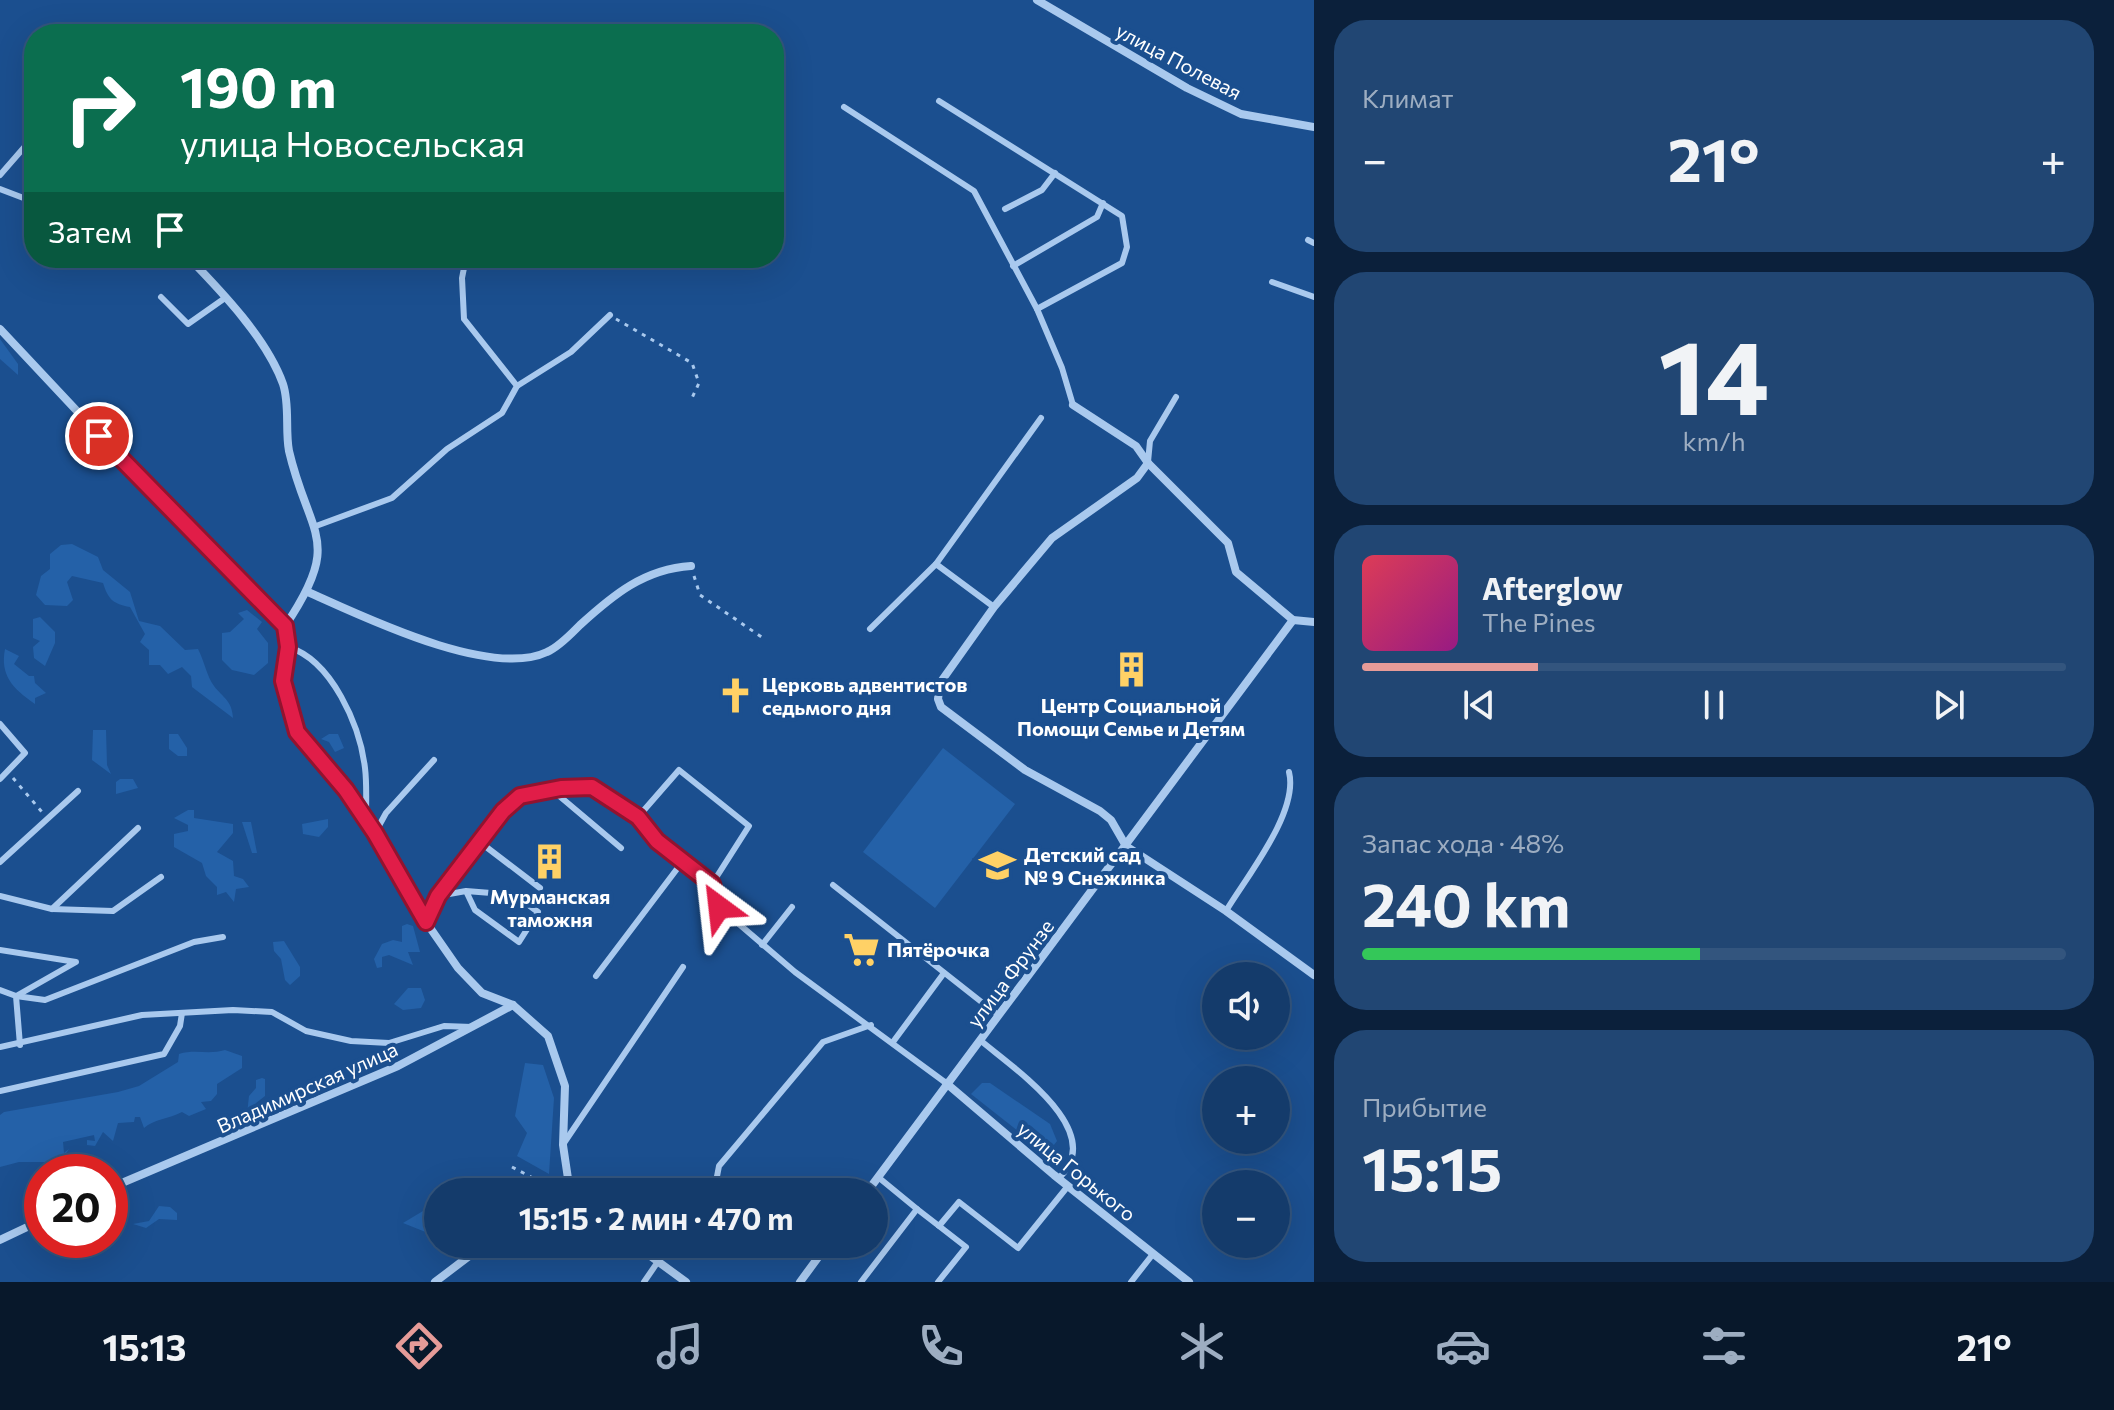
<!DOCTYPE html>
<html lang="ru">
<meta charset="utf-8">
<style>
body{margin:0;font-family:Commissioner,sans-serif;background:#214673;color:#f1f3f6;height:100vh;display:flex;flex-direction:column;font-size:30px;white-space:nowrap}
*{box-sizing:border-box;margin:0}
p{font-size:26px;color:#9dadc1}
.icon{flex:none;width:44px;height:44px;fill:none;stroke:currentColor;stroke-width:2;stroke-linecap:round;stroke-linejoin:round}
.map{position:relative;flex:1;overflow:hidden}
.sheet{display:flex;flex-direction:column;gap:20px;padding:20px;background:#0b203b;width:800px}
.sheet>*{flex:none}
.top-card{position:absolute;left:24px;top:24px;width:760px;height:244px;border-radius:32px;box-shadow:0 8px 32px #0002,0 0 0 2px #33557e;background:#0b6e4f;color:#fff;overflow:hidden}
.buttons{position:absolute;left:1202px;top:962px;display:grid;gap:16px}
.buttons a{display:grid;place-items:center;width:88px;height:88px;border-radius:50%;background:#143b6b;box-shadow:0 8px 32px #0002,0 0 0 2px #33557e;font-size:40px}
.speed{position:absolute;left:24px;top:1154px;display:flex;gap:16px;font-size:40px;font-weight:700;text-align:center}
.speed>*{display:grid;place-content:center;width:104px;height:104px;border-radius:50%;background:#143b6b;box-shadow:0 8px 32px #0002,0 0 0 2px #33557e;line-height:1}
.speed .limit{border:12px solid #d22;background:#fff;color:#111}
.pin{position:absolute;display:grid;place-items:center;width:68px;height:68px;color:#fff;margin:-34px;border:4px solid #fff;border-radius:50%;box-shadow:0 2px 8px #0007}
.me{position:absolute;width:88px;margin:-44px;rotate:330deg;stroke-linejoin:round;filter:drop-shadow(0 0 6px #0008)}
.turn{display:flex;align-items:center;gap:28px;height:168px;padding:0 24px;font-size:36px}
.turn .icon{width:104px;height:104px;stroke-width:2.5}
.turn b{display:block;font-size:56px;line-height:68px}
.then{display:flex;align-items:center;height:76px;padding:0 24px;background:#0003;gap:16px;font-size:30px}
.big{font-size:60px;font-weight:700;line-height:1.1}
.sheet .tile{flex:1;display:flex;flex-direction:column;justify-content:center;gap:12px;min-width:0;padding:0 28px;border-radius:32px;background:#214673}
.sheet .dial{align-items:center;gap:0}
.dial b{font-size:104px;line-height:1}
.song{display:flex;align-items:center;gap:24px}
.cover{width:96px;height:96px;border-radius:12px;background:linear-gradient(135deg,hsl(350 70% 55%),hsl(310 70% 35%))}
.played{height:8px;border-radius:4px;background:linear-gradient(90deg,#e69b98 25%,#33557e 25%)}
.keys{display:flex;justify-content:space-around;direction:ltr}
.heat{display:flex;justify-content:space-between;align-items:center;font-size:44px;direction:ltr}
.charge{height:12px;border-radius:6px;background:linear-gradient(90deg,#34c759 48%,#33557e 0)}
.trip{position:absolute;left:424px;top:1178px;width:464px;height:80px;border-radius:40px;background:#143b6b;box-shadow:0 8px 32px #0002,0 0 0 2px #33557e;font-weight:700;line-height:80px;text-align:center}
.menu{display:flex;height:128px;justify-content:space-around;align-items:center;background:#08182b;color:#9dadc1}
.menu .icon{width:56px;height:56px}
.menu .selected{color:#e69b98}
.menu b{font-size:36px;color:#f1f3f6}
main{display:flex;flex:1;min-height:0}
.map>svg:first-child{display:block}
</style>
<main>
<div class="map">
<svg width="1314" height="1282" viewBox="0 0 1314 1282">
<rect width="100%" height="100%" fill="#1b4f8f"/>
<g fill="#2461a8">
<path d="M0 339 18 364V375L0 359Z"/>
<path d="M72 544 98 557 103 570 130 592 139 621 160 626 185 650 198 649C204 660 207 677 214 686 223 698 232 700 233 718L192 687 191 676 182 667 168 674 160 665H149V650L140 642 145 634 130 607C113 604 108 599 103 583L72 576 67 582 73 600 67 606 45 605 36 595 41 576 50 569V554L61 545Z"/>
<path d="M247 610 262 622 257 629 268 643V663L254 675 232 670 222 660V633L230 632 244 619 238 613Z"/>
<path d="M40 617 55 632V643L45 666 34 658 33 647 40 641 33 638V619Z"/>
<path d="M5 649 19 656 14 664 29 676H34L35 683 46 693 35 698V704C12 688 0 675 5 649Z"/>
<path d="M93 730H106L107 765 111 774 92 760Z"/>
<path d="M169 734H178L187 748V756H178L169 749Z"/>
<path d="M329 734H338L344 748 335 752 329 742 321 739Z"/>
<path d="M943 748 1015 804 935 908 863 852Z"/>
<path d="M120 779H133L138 788 116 794V782Z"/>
<path d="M188 810H194V818L233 824V833L217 852 233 861 234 876 243 879 249 887 236 889 234 902 226 892 217 895V887L206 876 202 863 174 847V834L188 831V825L174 818Z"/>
<path d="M328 819V827L319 837 303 834 302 824Z"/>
<path d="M242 822H251L257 853H252Z"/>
<path d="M407 924 413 926 420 952H408L413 965 389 955 382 957V967L377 968 374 959 382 944 393 940 402 942V926Z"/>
<path d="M284 941 300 967V976L290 985 285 980 281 959 274 951 273 942Z"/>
<path d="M408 988H421L425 1000 421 1008 403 1010 394 1004Z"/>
<path d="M225 1050 242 1056V1068L217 1084V1094L211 1101 201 1102 206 1109 189 1116 182 1112C169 1119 154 1119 144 1128L140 1117H135L134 1122 118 1123 113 1141 103 1132 95 1146 87 1145V1140L95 1141 94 1135 63 1142 64 1153 69 1149 60 1162H19L0 1167V1115L4 1112 118 1092 139 1086 178 1062 179 1054C195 1049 209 1055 225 1050Z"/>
<path d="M525 1063 543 1065 554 1098 549 1174 517 1156 527 1133 515 1116Z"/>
<path d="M262 1078 265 1079V1096L256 1103 257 1112 247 1114 249 1096 256 1088V1080Z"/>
<path d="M982 1083H990L1050 1124 1057 1141 1047 1154 971 1094Z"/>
<path d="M513 1181 539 1192H491Z"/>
<path d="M438 1202V1237L403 1223Z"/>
<path d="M159 1206 170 1207 177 1213V1220L159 1219 146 1228 133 1224 149 1221Z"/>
</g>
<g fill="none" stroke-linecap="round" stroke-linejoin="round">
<g stroke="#a9c9ee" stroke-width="3" stroke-dasharray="4 6" stroke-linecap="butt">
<path d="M105 258 130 267"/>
<path d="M616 319 692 363 699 383 691 400"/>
<path d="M694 576 700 595 763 638"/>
<path d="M13 778 42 812"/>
<path d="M512 1167 548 1186"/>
</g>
<g stroke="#a9c9ee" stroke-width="6">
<path d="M53 29V34"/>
<path d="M939 101 1122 216 1127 247 1122 263 1037 309"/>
<path d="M844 107 974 191 1037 309 1062 368 1073 405"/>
<path d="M0 175 34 136"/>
<path d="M0 189 34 202"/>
<path d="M1005 209 1042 190 1055 173"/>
<path d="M1308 240 1314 243"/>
<path d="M1013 266 1097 217 1103 203"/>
<path d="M1272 282 1314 297"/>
<path d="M161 297 188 324 225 298"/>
<path d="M517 386 571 352 610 315"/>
<path d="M1148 462 1150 441 1176 397"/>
<path d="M316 526 392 498 447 449 502 413 517 386 464 319 462 278 466 258"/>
<path d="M936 564 1041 418"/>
<path d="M870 629 936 564 994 607"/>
<path d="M288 647C332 660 360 726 365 768 367 784 366 802 366 818"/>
<path d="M0 724 25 753 0 779"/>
<path d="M551 789 621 848"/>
<path d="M638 817 679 770 749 826 712 884"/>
<path d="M375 833 386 813 434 760"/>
<path d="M481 843 540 888"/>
<path d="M0 862 78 791"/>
<path d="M833 885 998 1015"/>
<path d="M0 896 52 909 113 911 161 877"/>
<path d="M438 896 503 811 520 796 537 791 592 787 638 817 657 841 712 884 719 907 795 972 946 1083"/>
<path d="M52 909 138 828"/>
<path d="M1226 911C1247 876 1299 812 1289 772"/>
<path d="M426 922 438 896 466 891 475 910 519 942 538 912 515 895 466 891"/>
<path d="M762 945 792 907"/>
<path d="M0 950 76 962 18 995"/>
<path d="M596 976 683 861"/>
<path d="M0 990 16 996 20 1045"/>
<path d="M16 996 45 1000 194 942 223 937"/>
<path d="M980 1040C1013 1068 1110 1132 1058 1179"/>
<path d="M893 1042 944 973"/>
<path d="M0 1047 142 1015 233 1010 272 1012 306 1031 351 1041 389 1043 444 1026 472 1027"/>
<path d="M0 1091 164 1054 180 1026 182 1013"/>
<path d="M564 1143 683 967"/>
<path d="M714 1192 719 1166 823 1042 871 1025"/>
<path d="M917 1209 939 1226 959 1202 1018 1248 1068 1186"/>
<path d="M644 1282 670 1244"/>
<path d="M861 1282 917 1209 878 1177"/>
<path d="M938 1282 966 1247 939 1226"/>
<path d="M1131 1282 1153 1254"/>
</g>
<g stroke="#a9c9ee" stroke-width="8">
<path d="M1037 0 1187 88 1241 114 1314 127"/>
<path d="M189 258C222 292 267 339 283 384 290 405 285 430 289 451 309 537 344 539 285 626"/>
<path d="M0 329 227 571 285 626 288 647 283 681 297 732 366 820 426 922 458 968 482 993 513 1005 548 1036 565 1086 563 1145 570 1192"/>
<path d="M1073 405 1136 446 1148 463 1228 543 1236 572 1293 620 1314 622"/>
<path d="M1148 463 1137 478 1052 538 994 607 940 683 938 699 941 707 1025 770 1100 811 1111 820 1126 846 1226 911 1314 975"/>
<path d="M308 592C362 616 490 679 547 652 559 647 571 634 580 625 613 595 644 569 691 566"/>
<path d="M946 1083 1054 1175 1189 1282"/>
<path d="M110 1188 398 1066 513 1005"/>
<path d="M867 1192 1293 620"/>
<path d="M0 1240 42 1220"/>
<path d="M634 1244 686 1282"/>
<path d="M435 1282 485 1244"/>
<path d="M800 1282 828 1244"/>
</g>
</g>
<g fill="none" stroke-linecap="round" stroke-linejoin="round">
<defs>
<path id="route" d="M99 436 285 626 288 647 283 681 297 732 346 790 375 833 426 922 438 896 503 811 520 796 561 788 592 787 638 817 657 841 712 884 719 907"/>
</defs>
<use href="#route" stroke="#92132f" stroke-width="20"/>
<use href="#route" stroke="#e11d48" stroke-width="14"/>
</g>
<defs>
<symbol id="building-bare" viewBox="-9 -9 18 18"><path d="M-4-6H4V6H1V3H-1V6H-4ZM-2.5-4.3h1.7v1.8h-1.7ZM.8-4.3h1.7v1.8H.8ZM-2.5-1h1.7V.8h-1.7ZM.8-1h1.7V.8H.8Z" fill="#ffd166" stroke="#1b4f8f" stroke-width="2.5" paint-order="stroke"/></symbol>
<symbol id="church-bare" viewBox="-9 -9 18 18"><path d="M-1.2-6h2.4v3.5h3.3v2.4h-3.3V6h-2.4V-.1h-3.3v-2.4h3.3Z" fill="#ffd166" stroke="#1b4f8f" stroke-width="2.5" paint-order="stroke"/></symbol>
<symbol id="school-bare" viewBox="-9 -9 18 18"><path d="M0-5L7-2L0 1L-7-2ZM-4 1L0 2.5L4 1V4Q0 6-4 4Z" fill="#ffd166" stroke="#1b4f8f" stroke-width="2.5" paint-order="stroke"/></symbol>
<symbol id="supermarket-bare" viewBox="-9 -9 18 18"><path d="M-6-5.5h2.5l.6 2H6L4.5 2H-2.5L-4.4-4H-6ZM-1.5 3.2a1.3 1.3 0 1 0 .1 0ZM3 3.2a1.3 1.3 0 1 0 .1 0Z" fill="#ffd166" stroke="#1b4f8f" stroke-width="2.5" paint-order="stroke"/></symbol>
</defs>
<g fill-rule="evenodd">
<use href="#building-bare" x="1106" y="644" width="51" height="51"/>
<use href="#church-bare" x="710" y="670" width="51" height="51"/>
<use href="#building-bare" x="524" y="836" width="51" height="51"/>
<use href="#school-bare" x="972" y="840" width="51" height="51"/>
<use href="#supermarket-bare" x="836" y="924" width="51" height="51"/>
</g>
<g text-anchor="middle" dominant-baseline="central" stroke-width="8" stroke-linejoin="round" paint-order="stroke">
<g font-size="20" fill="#fff" stroke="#1b4f8f">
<text transform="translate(1179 61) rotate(28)">улица Полевая</text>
<text transform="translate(1010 973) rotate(-53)">улица Фрунзе</text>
<text transform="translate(307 1087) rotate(-24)">Владимирская улица</text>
<text transform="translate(1077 1171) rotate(39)">улица Горького</text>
</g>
<g font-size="20" font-weight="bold" fill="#fff" stroke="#1b4f8f" text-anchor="start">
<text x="762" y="684">Церковь адвентистов<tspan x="762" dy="23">седьмого дня</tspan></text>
<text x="1131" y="705" text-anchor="middle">Центр Социальной<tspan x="1131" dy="23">Помощи Семье и Детям</tspan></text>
<text x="1024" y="854">Детский сад<tspan x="1024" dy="23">№ 9 Снежинка</tspan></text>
<text x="550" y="896" text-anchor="middle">Мурманская<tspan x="550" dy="23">таможня</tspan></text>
<text x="887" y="949">Пятёрочка</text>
</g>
</g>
</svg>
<div class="buttons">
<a><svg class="icon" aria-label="sound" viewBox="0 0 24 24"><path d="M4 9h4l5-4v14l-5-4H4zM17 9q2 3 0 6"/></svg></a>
<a>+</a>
<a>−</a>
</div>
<div class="speed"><div class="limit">20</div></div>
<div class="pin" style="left:99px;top:436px;background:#d93025"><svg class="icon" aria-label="arrive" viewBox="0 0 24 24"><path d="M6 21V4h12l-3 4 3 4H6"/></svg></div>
<svg class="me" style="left:719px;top:907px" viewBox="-20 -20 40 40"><path d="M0-17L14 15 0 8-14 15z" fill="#e11d48" stroke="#fff" stroke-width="4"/></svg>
<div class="trip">15:15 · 2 мин · 470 m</div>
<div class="top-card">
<div class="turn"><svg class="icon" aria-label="right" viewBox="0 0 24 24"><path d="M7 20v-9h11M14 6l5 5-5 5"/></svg><div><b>190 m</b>улица Новосельская</div></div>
<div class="then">Затем<svg class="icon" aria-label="arrive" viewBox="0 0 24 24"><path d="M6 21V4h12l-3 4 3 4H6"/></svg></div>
</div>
</div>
<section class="sheet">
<div class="tile"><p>Климат</p>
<div class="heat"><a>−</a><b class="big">21°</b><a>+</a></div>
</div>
<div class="tile dial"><b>14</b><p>km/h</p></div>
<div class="tile">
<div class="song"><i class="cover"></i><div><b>Afterglow</b><p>The Pines</p></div></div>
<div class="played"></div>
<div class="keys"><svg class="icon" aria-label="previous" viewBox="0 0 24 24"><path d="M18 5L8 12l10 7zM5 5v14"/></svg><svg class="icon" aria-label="pause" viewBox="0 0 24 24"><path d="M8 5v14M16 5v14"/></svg><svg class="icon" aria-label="next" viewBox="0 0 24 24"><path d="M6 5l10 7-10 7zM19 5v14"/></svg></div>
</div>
<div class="tile"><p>Запас хода · 48%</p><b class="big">240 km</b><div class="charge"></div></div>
<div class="tile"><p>Прибытие</p><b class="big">15:15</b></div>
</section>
</main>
<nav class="menu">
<b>15:13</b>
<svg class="icon selected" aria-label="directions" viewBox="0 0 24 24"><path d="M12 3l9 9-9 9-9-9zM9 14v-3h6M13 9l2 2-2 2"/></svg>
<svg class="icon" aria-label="music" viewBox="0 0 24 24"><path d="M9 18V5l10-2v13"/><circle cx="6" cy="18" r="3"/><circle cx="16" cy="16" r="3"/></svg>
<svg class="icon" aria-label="phone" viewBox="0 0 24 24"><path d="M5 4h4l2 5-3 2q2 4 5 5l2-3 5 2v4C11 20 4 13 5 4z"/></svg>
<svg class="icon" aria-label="climate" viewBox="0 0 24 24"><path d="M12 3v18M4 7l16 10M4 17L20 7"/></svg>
<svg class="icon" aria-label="car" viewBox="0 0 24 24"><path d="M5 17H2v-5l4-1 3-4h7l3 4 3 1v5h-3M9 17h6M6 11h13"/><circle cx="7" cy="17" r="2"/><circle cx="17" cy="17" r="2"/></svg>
<svg class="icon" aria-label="filters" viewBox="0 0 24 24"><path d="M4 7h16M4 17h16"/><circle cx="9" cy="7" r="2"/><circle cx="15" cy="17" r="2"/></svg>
<b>21°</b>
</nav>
